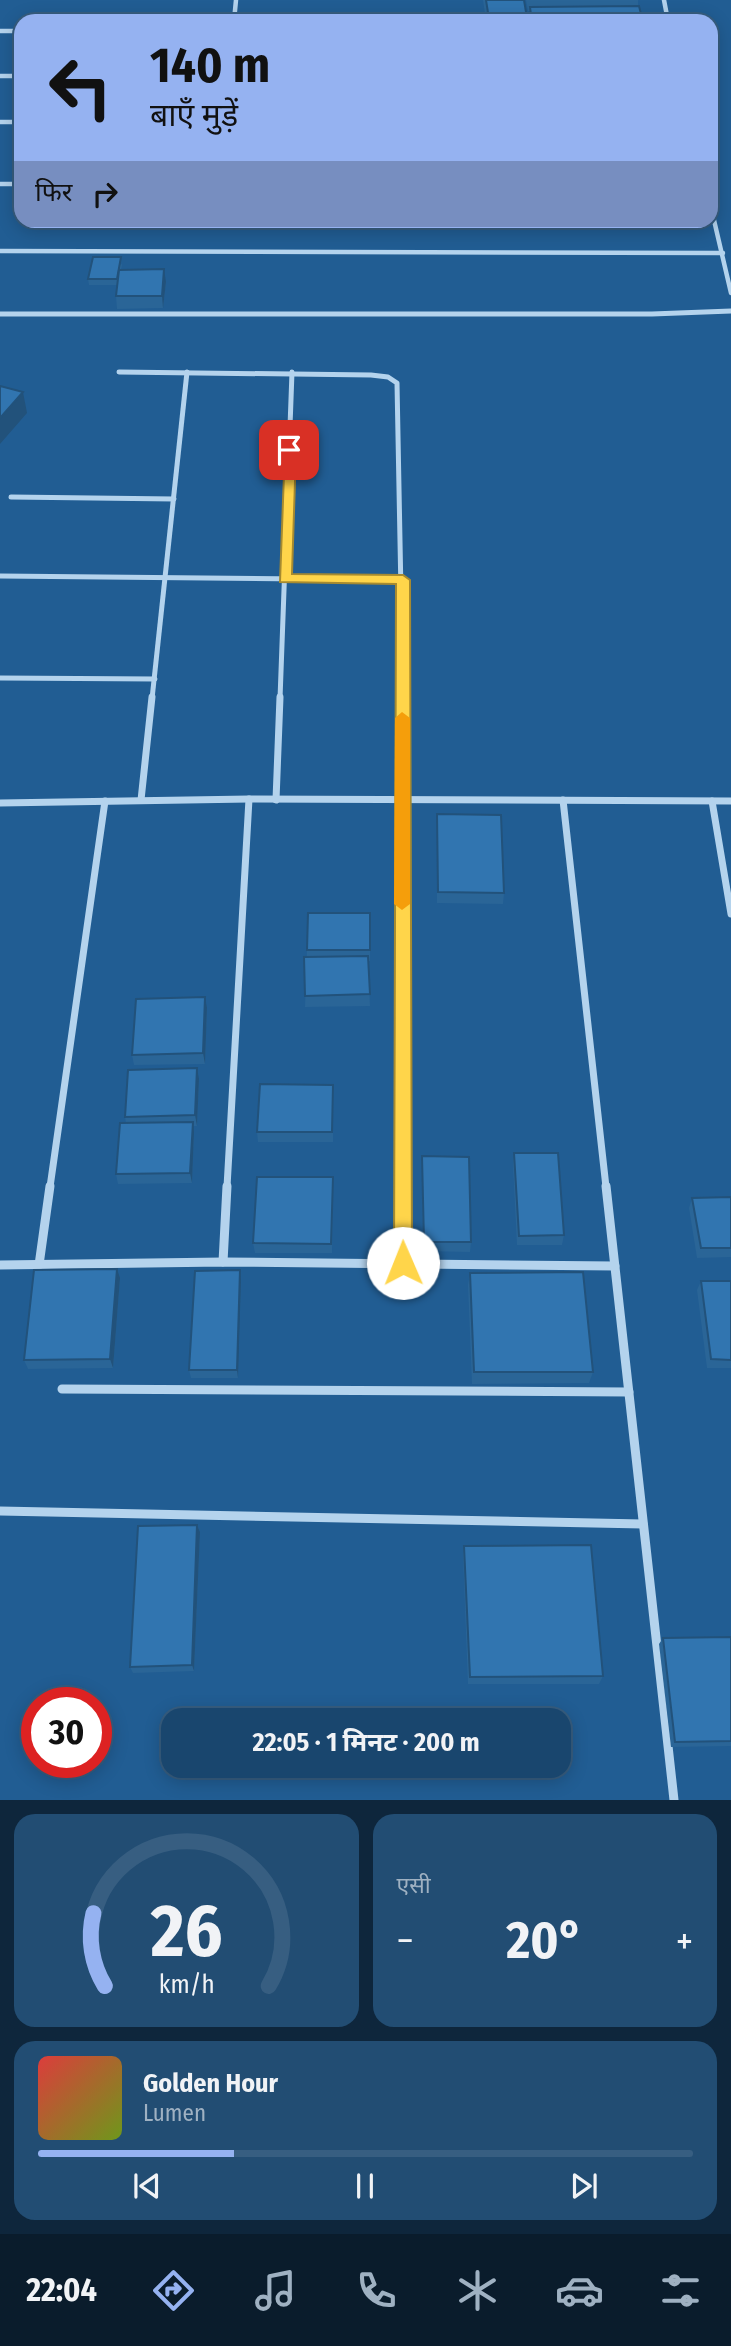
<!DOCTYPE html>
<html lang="hi">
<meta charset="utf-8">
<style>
body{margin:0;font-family:"Fira Sans Condensed","Noto Sans Devanagari",sans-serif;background:#224d73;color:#f1f3f6;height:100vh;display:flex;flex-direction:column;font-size:26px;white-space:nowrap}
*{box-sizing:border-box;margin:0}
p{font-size:23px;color:#9fb1c2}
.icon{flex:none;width:38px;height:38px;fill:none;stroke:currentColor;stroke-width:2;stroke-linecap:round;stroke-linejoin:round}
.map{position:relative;height:1800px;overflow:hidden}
.panel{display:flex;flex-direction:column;gap:14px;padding:14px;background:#0e263c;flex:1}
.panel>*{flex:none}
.hud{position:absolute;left:14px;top:14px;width:704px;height:214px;border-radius:21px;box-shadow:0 4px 18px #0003,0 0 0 2px #375e81;background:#95b2f1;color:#111;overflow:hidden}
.speed{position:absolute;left:21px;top:1687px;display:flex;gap:14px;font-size:35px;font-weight:700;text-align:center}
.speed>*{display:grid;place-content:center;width:91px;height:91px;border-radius:50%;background:#19466e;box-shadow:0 4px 18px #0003,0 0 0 2px #375e81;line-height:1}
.speed .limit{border:10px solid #d22;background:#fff;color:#111}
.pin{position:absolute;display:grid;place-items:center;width:60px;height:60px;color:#fff;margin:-30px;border-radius:14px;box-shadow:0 4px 10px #0006}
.me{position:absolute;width:77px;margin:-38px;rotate:359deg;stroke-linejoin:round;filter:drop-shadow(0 0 5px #0008)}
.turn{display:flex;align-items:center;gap:24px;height:147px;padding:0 21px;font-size:32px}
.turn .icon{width:91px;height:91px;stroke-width:2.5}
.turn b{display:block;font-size:49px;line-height:60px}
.then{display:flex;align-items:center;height:66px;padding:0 21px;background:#0003;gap:14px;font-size:26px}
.big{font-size:52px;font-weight:700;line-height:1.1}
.panel .card{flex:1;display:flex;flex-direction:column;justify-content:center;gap:10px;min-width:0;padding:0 24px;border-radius:21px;background:#224d73}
.panel .dial{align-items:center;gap:0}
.dial svg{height:182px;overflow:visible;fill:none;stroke:#375e81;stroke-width:7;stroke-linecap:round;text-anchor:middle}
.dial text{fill:#f1f3f6;stroke:none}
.song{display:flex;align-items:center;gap:21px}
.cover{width:84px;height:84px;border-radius:10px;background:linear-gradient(135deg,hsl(0 70% 55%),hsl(80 70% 35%))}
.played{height:7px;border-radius:4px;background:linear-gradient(90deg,#95b2f1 30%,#375e81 30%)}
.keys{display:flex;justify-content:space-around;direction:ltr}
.heat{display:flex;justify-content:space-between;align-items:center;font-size:38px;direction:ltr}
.panel .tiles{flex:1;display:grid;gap:14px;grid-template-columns:1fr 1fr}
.card:last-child{grid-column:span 2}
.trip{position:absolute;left:161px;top:1708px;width:410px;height:70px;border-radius:21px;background:#19466e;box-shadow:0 4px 18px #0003,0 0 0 2px #375e81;font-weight:700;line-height:70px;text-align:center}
.menu{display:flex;height:112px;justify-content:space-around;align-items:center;background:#0a1c2c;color:#9fb1c2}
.menu .icon{width:49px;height:49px}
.menu .active{color:#95b2f1}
.menu b{font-size:32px;color:#f1f3f6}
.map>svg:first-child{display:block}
</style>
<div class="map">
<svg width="731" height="1800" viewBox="0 0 731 1800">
<rect width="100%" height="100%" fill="#215d93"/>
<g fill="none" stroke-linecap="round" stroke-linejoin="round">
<g stroke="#b4d3ed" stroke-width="4.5">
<path d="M664 0 668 21"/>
<path d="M234 21 236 0"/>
<path d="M0 31H21"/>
<path d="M0 76H21"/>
<path d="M0 122H21"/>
<path d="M0 184H21"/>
<path d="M710 203 731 293"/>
<path d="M0 251 723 253"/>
</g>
<g stroke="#b4d3ed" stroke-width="5">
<path d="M0 314H652L731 311"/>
<path d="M119 372 371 375 388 377 397 383 403 699"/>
<path d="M11 497 174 499"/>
<path d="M0 576 403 580"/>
<path d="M0 678 155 679"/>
<path d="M152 699 187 372"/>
<path d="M280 699 292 372"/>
</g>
<g stroke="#b4d3ed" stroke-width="7">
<path d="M403 697V1187"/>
<path d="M141 800 152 697"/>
<path d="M276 800 280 697"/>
<path d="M563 800 606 1187"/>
<path d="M712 801 731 914"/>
<path d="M0 803 249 799 731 801"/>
<path d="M50 1187 105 801"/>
<path d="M227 1187 249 799"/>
</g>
<g stroke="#b4d3ed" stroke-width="9">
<path d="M403 1186V1263"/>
<path d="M606 1186 674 1800"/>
<path d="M223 1262 227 1186"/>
<path d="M0 1265 223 1262 615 1266"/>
<path d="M39 1265 50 1186"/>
<path d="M62 1389 629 1392"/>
<path d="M0 1511 643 1524"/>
</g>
</g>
<g fill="#2a6597">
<path d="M483 0H524L527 21H486Z"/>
<path d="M526 0H638V6L641 14 640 21H530V11H528Z"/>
<path d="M122 264 121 270 166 282 163 308 117 309 116 296 117 285H89L88 279Z"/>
<path d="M437 814 504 893 503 904 437 903Z"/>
<path d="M370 913V961H368L370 1006 305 1007 307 950Z"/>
<path d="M207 1008 205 1064 134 1065 132 1055Z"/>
<path d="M199 1079 197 1126H193L194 1132 192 1183 118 1184 116 1174 126 1123 125 1117Z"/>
<path d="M333 1095V1142H258L257 1132Z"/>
<path d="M514 1153 564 1235 562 1245H517L513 1164Z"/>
<path d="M422 1156 471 1242 470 1252 423 1251Z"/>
<path d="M333 1187 332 1253H255L253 1243Z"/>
<path d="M731 1197V1257L697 1258 689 1208 692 1198Z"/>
<path d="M470 1273 593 1372 589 1383 472 1384 468 1285Z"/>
<path d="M120 1278 113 1368 28 1369 24 1360Z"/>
<path d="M241 1279 238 1378H191L189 1370Z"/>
<path d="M701 1281H731V1368H707L697 1290Z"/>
<path d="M197 1525 200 1532 194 1671 133 1673 130 1667Z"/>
<path d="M464 1546 603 1676 599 1684H468L463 1555Z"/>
<path d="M731 1637V1746L671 1747 659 1644 663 1638Z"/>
</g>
<g fill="#22527b">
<path d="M164 269 166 282 163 308 162 296Z"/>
<path d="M23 392 27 413 0 444V418Z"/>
<path d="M205 997 207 1008 205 1064 203 1053Z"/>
<path d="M197 1068 199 1079 197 1126 195 1115Z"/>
<path d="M193 1122 194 1132 192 1183 190 1173Z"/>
<path d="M117 1269 120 1278 113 1368 110 1359Z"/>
<path d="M240 1270 241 1279 238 1378 237 1370Z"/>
<path d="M197 1525 200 1532 194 1671 192 1665Z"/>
</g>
<g fill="#3175b0" stroke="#22527b" stroke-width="2">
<path d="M486 0H524L527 18 489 19Z"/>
<path d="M639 6 641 14 531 15 530 7Z"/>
<path d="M93 257H121L117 279H88Z"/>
<path d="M164 269 162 296H116L119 270Z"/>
<path d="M0 386 23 392 0 418Z"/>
<path d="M437 814 501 815 504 893 438 892Z"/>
<path d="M308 913H370V950H307Z"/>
<path d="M368 956 370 994 305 996 304 957Z"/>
<path d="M205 997 203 1053 132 1055 136 999Z"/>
<path d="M197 1068 195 1115 125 1117 128 1070Z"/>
<path d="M260 1084 333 1085 332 1132H257Z"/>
<path d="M193 1122 190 1173 116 1174 120 1123Z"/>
<path d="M514 1153H558L564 1235 519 1236Z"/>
<path d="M422 1156 469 1157 471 1242H424Z"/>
<path d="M257 1177H333L331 1244 253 1243Z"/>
<path d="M731 1197V1248H701L692 1198Z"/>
<path d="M117 1269 110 1359 24 1360 34 1270Z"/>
<path d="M240 1270 237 1370H189L195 1271Z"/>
<path d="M583 1272 593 1372H474L470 1273Z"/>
<path d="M701 1281H731V1360L711 1359Z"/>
<path d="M197 1525 192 1665 130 1667 138 1526Z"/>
<path d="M591 1545 603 1676 470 1677 464 1546Z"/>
<path d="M731 1637V1741L675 1742 663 1638Z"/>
</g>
<path fill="#ffd54a" stroke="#a68a30" stroke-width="2" d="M285 447 296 450 292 574 403 575 410 580 412 1263 409 1270 403 1272 396 1270 394 1263 396 584 280 582Z"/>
<path fill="#f59e0b" d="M402 712 410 718V904L402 910 394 904 395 718Z"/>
</svg>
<div class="speed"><div class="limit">30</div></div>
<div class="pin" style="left:289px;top:450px;background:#d93025"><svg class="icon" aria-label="arrive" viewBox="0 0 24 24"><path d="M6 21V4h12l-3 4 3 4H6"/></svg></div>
<svg class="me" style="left:403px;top:1263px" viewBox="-20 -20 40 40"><circle r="19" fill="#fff"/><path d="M0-13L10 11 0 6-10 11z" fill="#ffd54a"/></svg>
<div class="trip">22:05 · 1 मिनट · 200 m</div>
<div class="hud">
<div class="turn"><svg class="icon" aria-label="left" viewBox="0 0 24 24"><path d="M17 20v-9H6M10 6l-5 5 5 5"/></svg><div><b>140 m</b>बाएँ मुड़ें</div></div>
<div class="then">फिर<svg class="icon" aria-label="right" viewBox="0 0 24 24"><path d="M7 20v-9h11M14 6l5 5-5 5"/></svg></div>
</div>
</div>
<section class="panel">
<div class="tiles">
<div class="card dial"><svg viewBox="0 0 100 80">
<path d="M14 69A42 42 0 1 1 86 69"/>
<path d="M14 69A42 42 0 0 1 9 37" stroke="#95b2f1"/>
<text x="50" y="56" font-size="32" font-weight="700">26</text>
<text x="50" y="72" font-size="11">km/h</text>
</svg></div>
<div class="card"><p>एसी</p>
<div class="heat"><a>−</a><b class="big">20°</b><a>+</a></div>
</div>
<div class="card">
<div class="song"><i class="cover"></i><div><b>Golden Hour</b><p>Lumen</p></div></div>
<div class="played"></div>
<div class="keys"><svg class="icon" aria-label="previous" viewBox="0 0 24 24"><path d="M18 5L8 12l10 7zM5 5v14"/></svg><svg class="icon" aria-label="pause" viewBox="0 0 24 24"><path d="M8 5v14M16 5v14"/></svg><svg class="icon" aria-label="next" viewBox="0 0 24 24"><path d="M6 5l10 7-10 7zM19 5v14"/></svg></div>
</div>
</div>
</section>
<nav class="menu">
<b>22:04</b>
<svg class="icon active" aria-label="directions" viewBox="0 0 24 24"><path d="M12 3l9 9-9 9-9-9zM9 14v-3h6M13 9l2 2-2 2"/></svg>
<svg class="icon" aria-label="music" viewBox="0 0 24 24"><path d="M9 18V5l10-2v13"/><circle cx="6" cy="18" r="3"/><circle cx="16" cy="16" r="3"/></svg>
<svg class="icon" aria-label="phone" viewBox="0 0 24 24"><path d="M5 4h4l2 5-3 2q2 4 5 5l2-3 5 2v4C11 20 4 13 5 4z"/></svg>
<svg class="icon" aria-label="climate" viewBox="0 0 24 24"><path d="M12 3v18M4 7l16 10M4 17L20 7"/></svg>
<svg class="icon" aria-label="car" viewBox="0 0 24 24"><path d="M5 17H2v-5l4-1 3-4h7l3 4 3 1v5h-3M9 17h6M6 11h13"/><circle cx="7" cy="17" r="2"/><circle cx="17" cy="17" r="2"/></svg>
<svg class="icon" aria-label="filters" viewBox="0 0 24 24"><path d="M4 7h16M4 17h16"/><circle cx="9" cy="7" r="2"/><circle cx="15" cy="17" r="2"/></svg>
</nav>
